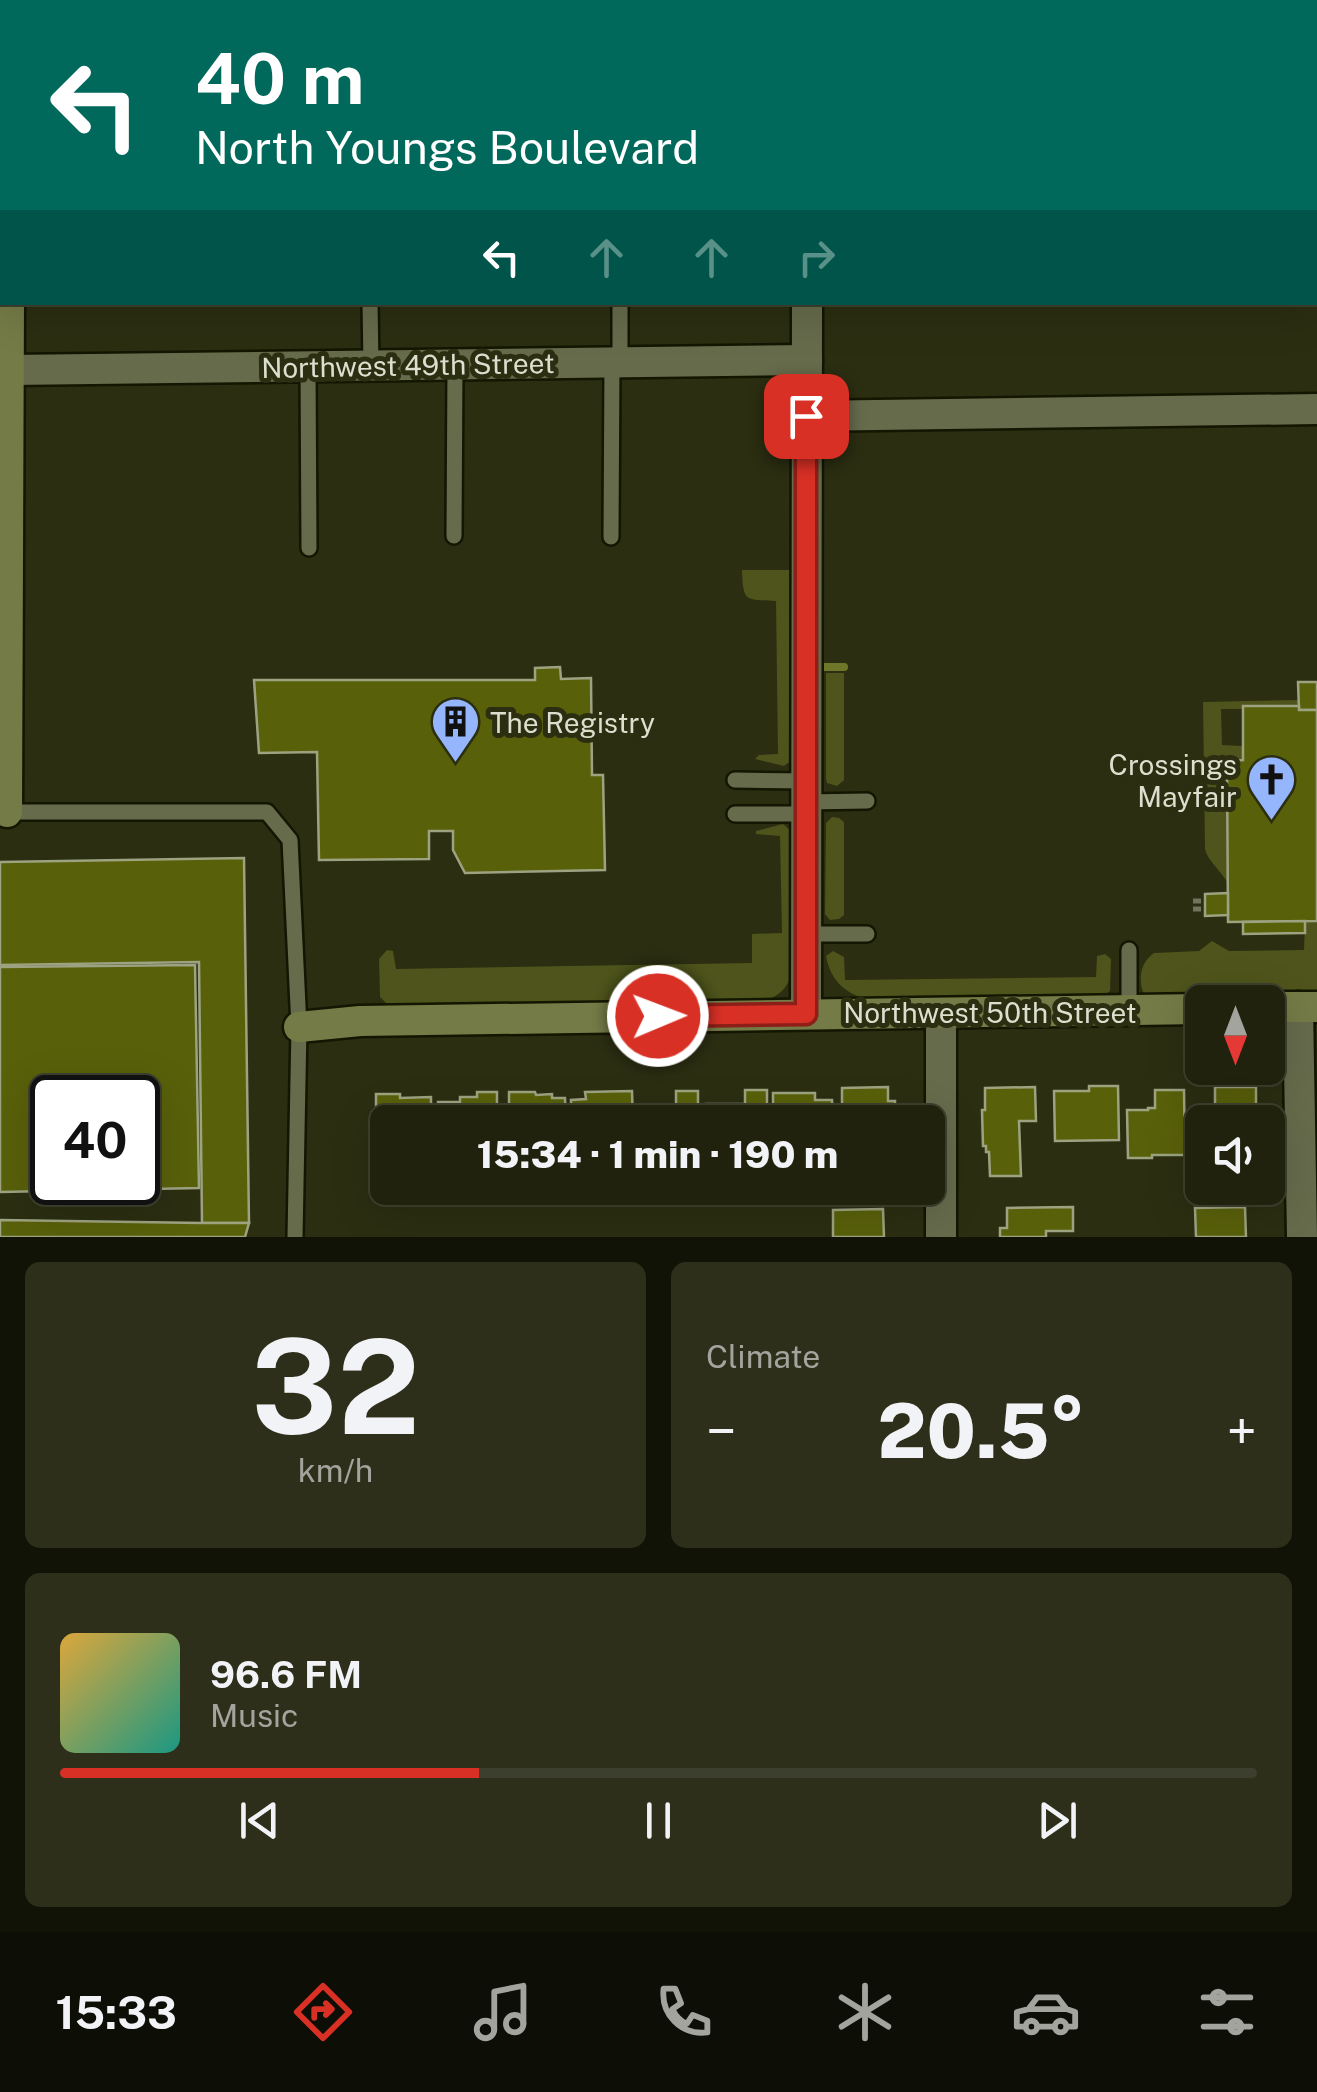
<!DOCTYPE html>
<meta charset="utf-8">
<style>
body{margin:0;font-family:"Public Sans",sans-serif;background:#2d2f1b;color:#f1f3f6;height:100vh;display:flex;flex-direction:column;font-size:38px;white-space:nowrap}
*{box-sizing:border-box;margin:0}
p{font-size:32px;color:#a2a49d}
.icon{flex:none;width:55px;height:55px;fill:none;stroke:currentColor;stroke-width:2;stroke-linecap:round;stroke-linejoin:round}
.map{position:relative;height:1237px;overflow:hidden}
.details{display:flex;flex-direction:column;gap:25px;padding:25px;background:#121307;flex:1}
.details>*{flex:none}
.top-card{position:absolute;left:0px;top:0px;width:1318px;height:305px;box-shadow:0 10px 40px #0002,0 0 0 2px #3d3f2e;background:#00695c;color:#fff;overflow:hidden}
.needle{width:65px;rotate:180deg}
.buttons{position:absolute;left:1185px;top:985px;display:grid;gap:20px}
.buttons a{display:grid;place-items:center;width:100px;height:100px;border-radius:15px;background:#20220d;box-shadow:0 10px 40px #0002,0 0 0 2px #3d3f2e;font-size:50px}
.speed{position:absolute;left:30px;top:1075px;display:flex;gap:20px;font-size:50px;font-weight:700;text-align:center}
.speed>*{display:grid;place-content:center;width:130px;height:130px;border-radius:50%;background:#20220d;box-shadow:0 10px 40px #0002,0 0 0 2px #3d3f2e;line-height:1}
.speed .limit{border:5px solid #111;border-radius:15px;background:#fff;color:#111}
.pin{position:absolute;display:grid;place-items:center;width:85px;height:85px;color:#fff;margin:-42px;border-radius:20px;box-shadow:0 5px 15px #0006}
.me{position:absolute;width:110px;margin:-55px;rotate:89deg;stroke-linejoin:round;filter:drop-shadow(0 0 8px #0008)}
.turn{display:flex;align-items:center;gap:35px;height:210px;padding:0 30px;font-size:45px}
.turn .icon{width:130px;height:130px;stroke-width:2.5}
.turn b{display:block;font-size:70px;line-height:85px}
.lanes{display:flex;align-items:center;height:95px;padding:0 30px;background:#0003;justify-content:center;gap:50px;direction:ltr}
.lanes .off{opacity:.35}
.big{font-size:75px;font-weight:800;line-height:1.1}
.details .widget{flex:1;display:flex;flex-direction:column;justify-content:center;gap:15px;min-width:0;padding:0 35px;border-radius:15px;background:#2d2f1b}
.details .dial{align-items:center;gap:0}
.dial b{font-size:130px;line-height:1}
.song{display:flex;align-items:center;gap:30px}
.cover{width:120px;height:120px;border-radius:15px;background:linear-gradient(135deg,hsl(40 70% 55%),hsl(170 70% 35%))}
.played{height:10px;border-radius:5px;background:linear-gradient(90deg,#d93025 35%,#3d3f2e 35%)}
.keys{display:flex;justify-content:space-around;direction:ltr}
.heat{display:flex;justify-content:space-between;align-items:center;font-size:55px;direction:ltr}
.details .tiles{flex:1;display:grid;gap:25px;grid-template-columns:1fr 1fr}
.widget:last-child{grid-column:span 2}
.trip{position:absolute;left:370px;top:1105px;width:575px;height:100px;border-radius:15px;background:#20220d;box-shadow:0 10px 40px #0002,0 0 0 2px #3d3f2e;font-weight:800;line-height:100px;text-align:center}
.menu{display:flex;height:160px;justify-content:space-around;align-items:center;background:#0d0e05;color:#a2a49d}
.menu .icon{width:70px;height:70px}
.menu .active{color:#d93025}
.menu b{font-size:45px;color:#f1f3f6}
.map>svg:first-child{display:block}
</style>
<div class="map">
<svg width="1317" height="1237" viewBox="0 0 1317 1237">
<rect width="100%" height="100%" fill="#2b2e11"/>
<g fill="#4e541b">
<path d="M742 570H795L792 760 784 766 755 759 759 755 778 754 776 601C746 599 743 604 742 570Z"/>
<path d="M826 673H844V780L837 786 827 783 826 779Z"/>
<path d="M1298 700 1299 706H1244L1243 709H1221L1222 745 1243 746V760L1227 761 1228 884C1222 871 1208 862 1205 849L1203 702Z"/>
<path d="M832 817 839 818 844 822V915L839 919 830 920 825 914 826 823Z"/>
<path d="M783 824 793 833V964C790 988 780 998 757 1002L395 1006 388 1005 380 997 379 959 387 950 393 951 396 969 752 963V934L782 933 780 836 756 834V831Z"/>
<path d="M1305 921H1317V992L1149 995 1143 992C1138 977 1141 962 1154 953L1199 951 1212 941 1229 951 1304 950Z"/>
<path d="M833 951 844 957 845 980 1096 977 1097 956 1105 954 1111 959 1110 991 1101 997 866 999C844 993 830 979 826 956Z"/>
</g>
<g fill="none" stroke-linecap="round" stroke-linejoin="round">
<path stroke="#6e7729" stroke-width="8" d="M824 667H844"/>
</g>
<g fill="#59600a" stroke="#9da281" stroke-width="2.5" fill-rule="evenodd">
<path d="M560 667 561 679 591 678 592 775H603L605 870 465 873 453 850V831H429V859L319 860 317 752 259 753 254 680H535V668Z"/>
<path d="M1298 682H1317V710H1299Z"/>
<path d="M1243 706H1299V710H1317V921L1228 922 1227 761 1243 760Z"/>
<path d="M244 858 249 1223H202L199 962 0 965V862Z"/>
<path d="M1228 893V915L1205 916V894Z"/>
<path d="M1305 921V933L1243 934V922Z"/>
<path d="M195 965 199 1188 0 1192V967ZM52 1098H138V1182H52Z"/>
<path d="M1089 1086H1118L1119 1140 1055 1141 1054 1091H1089Z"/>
<path d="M888 1087V1101H895V1122H842V1088Z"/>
<path d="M1035 1087 1036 1121H1019L1021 1176H990L989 1152H986V1146H983L982 1110H985V1088Z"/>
<path d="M1215 1087H1256V1110H1249V1122H1215Z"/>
<path d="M745 1090H767V1122H706V1104H745Z"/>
<path d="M1155 1090H1184L1185 1155H1152V1158H1128L1127 1110H1148V1108H1155Z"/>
<path d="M632 1091 633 1122H571V1100L586 1099 585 1092Z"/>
<path d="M676 1091H698V1122H641V1120H667V1113H676Z"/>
<path d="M477 1092H497V1122H438V1102H460V1097H477Z"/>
<path d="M509 1092H535L536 1095 552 1094V1098H565L566 1122H505V1108H509Z"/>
<path d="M773 1093H815V1100H832L833 1122H773Z"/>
<path d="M376 1094H400V1098L431 1097V1122H388V1146L372 1147V1112L376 1111Z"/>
<path d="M1073 1207V1231H1046V1237H1000V1228H1007V1208Z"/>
<path d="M1245 1207 1246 1237H1196L1195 1208Z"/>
<path d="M883 1209 884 1237H833V1210Z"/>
<path d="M0 1220 202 1223H249L245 1237H0Z"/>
</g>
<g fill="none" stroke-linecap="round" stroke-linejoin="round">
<defs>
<g id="lane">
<path d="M370 302 371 365"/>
<path d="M620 302V362"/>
<path d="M308 366 309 548"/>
<path d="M454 536 455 365"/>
<path d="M611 537 612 362"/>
<path d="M735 780 806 781"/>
<path d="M806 802 867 801"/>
<path d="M4 812H267L290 840 299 1027 295 1237"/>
<path d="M735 814H806"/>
<path d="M806 934H867"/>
<path d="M1129 1011V950"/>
</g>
<g id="street">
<path d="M811 2V0"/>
<path d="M1315 51H1317"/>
<path d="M10 370 807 360"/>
<path d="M806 416 1317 409"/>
<path d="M1298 1007 1302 1237"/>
<path d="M806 1013 807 302"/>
<path d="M941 1013V1237"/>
</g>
<g id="secondary">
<path d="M6 0V2"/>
<path d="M7 812 9 302"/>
<path d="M1268 1007H1317"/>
<path d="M299 1027 360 1021 1202 1009"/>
</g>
</defs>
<use href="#lane" stroke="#131600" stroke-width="20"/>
<use href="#street" stroke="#131600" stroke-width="35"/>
<use href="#secondary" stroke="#131600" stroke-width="35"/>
<g stroke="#72755c" stroke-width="5" stroke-dasharray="8 8" stroke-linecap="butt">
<path d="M1193 901H1205"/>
<path d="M1193 909H1205"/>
</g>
<use href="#lane" stroke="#666b4c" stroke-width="15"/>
<use href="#street" stroke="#666b4c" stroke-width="30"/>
<use href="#secondary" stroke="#747b46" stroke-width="30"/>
</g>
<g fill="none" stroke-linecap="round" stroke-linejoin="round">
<defs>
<path id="route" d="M658 1016 806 1014V416"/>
</defs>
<use href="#route" stroke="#8d1f18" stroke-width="25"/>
<use href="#route" stroke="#d93025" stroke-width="18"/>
</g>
<defs>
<symbol id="building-pin" viewBox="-11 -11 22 30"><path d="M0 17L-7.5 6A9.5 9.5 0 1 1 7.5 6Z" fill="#95b6fd" stroke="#2b2e11"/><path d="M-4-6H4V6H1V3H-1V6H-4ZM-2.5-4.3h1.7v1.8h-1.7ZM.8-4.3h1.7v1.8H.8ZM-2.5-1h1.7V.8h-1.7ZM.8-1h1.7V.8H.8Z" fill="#111"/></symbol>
<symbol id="church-pin" viewBox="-11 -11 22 30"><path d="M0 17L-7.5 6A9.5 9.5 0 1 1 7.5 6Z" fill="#95b6fd" stroke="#2b2e11"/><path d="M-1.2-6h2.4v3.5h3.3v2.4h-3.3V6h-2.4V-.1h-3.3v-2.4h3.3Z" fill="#111"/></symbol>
</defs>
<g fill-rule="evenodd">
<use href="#building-pin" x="428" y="694" width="55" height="75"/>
<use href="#church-pin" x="1244" y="752" width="55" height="75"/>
</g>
<g text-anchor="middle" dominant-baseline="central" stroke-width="10" stroke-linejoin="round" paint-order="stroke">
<g font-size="28" fill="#dcdfce" stroke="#2b2e11">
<text transform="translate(408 365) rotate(-1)">Northwest 49th Street</text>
<text x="990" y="1012">Northwest 50th Street</text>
</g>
<g font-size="28" fill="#dcdfce" stroke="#2b2e11" text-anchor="start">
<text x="490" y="722">The Registry</text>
<text x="1237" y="764" text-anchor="end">Crossings<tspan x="1237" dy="32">Mayfair</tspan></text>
</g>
</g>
</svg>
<div class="buttons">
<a><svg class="needle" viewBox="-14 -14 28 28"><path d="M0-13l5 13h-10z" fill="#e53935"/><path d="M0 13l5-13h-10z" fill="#a2a49d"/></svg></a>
<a><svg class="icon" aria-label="sound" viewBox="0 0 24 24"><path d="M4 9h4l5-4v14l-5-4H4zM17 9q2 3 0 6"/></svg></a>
</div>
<div class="speed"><div class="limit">40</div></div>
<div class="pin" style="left:806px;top:416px;background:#d93025"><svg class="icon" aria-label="arrive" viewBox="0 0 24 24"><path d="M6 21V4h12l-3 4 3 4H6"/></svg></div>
<svg class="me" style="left:658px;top:1016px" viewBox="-20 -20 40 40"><circle r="17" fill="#d93025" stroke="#fff" stroke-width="3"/><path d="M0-11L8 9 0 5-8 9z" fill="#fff"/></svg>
<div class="trip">15:34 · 1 min · 190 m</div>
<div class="top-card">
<div class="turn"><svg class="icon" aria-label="left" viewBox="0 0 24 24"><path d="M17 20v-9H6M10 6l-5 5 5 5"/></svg><div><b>40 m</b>North Youngs Boulevard</div></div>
<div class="lanes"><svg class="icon" aria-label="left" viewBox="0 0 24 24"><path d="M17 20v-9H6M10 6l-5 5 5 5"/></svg><svg class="icon off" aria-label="ahead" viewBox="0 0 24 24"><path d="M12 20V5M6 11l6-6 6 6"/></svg><svg class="icon off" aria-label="ahead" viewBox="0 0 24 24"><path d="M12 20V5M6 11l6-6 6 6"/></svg><svg class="icon off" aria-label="right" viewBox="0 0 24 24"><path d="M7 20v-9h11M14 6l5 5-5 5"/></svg></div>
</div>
</div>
<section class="details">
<div class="tiles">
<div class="widget dial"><b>32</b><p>km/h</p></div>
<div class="widget"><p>Climate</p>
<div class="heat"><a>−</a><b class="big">20.5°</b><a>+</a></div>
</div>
<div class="widget">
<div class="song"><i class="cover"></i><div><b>96.6 FM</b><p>Music</p></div></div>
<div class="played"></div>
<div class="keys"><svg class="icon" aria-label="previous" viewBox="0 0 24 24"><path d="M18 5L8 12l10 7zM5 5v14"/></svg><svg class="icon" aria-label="pause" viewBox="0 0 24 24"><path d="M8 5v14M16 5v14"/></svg><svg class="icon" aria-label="next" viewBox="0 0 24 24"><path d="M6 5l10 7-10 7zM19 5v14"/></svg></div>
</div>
</div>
</section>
<nav class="menu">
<b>15:33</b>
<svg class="icon active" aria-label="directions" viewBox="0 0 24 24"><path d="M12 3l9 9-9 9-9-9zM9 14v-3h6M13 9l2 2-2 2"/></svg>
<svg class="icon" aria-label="music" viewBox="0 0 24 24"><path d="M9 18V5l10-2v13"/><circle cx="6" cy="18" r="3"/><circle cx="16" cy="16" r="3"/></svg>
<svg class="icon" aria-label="phone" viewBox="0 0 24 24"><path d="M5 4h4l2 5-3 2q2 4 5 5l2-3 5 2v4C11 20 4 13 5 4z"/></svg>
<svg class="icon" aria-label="climate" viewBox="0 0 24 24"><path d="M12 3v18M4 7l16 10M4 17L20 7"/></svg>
<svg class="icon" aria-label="car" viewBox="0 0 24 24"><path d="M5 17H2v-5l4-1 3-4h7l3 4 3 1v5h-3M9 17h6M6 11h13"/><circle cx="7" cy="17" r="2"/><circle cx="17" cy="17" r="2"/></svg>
<svg class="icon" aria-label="filters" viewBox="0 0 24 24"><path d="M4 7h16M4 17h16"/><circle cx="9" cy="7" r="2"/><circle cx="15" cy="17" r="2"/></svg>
</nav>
